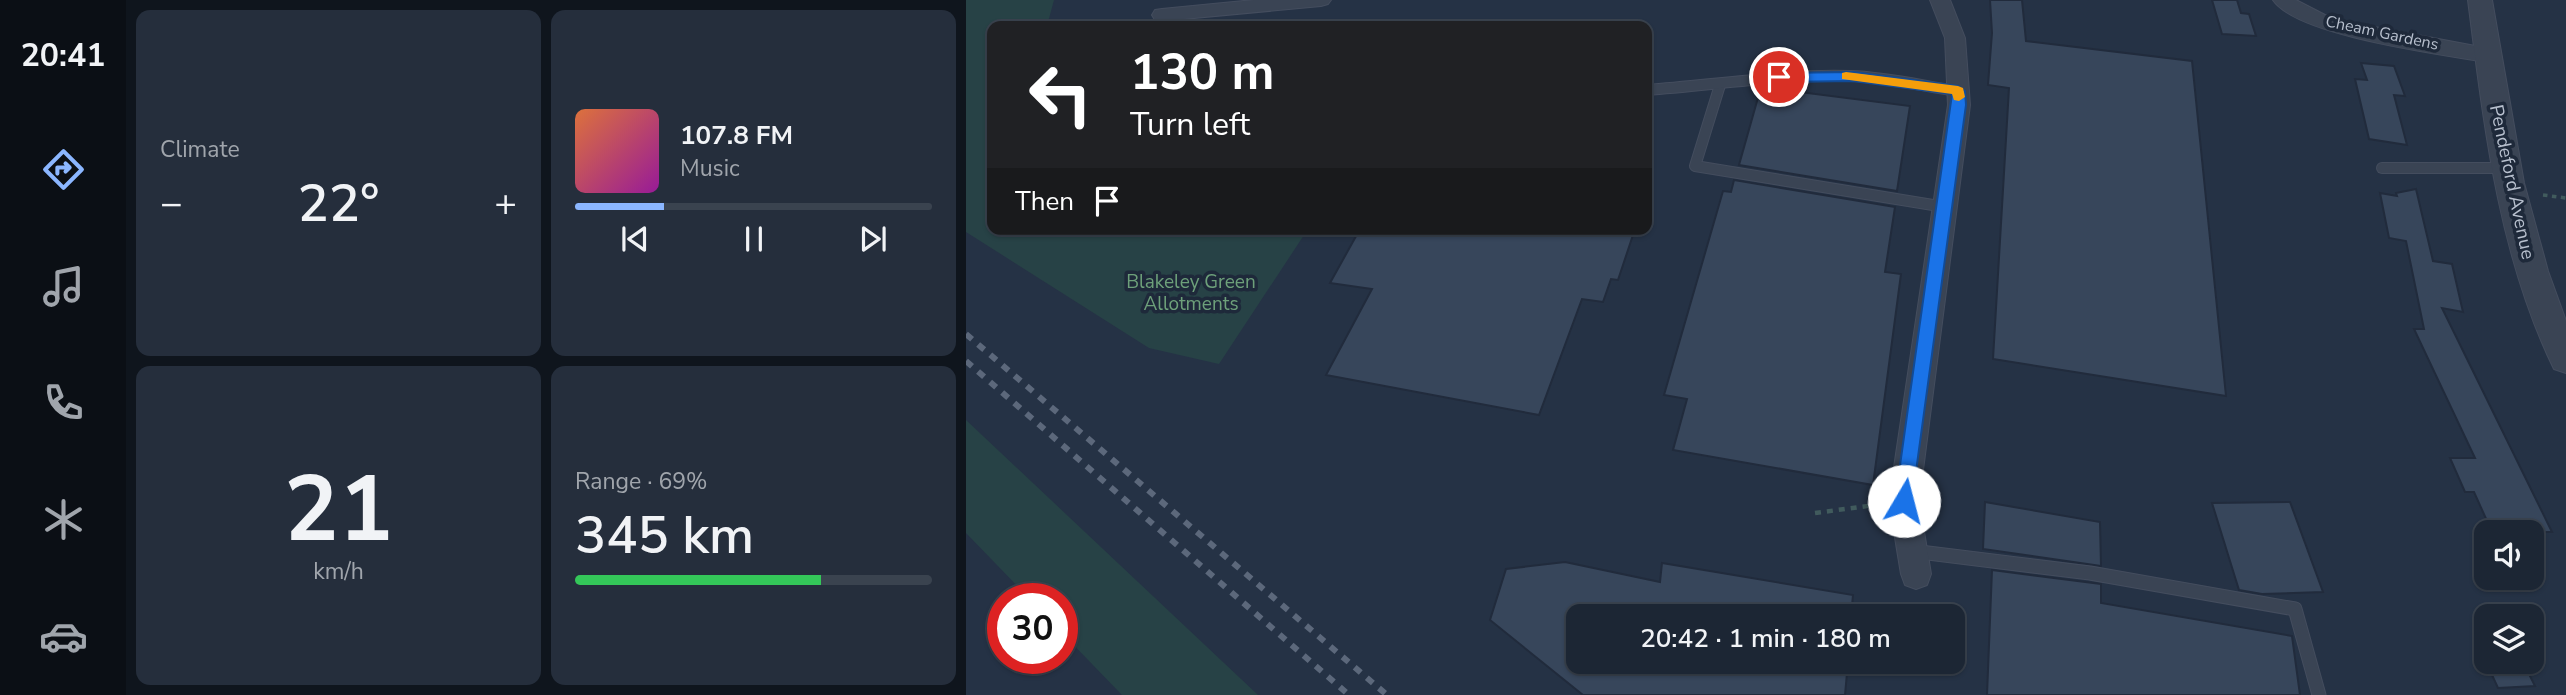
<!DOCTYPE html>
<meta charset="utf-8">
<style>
body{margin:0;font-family:"Nunito Sans",sans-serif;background:#252e3c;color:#f1f3f6;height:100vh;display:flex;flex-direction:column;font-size:26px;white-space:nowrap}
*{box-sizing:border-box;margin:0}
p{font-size:23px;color:#a0a5ac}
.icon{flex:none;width:38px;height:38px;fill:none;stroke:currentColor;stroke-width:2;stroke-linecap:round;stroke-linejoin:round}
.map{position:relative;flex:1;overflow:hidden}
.side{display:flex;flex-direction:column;gap:10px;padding:10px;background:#0f151d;width:840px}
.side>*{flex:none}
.top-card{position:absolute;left:21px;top:21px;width:665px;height:214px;border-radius:14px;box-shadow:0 2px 5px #0004,0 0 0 2px #3a434f;background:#202124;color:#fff;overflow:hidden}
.tools{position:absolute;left:1508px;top:520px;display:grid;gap:14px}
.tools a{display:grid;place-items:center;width:70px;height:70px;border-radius:14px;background:#1c2634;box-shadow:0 2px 5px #0004,0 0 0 2px #3a434f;font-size:35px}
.speed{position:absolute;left:21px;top:583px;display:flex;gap:14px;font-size:35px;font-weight:700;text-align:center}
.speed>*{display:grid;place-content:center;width:91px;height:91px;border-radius:50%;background:#1c2634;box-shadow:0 2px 5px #0004,0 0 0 2px #3a434f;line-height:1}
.speed .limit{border:10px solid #d22;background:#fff;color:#111}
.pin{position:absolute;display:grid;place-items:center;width:60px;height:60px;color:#fff;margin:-30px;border:4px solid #fff;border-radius:50%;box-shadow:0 2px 7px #0007}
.me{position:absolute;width:77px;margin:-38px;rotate:8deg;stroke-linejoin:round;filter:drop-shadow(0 0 5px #0008)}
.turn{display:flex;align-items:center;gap:24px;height:147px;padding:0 28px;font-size:32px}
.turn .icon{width:91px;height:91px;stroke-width:2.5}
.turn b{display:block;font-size:49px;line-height:60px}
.then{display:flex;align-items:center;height:66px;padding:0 28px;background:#0003;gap:14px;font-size:26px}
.big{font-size:52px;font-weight:600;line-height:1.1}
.side .widget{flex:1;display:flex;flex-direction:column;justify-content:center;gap:10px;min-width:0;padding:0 24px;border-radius:14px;background:#252e3c}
.side .dial{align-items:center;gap:0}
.dial b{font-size:91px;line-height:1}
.song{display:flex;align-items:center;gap:21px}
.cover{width:84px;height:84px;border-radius:10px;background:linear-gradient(135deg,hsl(20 70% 55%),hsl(300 70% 35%))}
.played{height:7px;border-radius:4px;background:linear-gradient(90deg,#8bb6ff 25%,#3a434f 25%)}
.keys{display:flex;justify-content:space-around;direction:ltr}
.heat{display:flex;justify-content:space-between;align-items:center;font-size:38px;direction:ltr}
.charge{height:10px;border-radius:5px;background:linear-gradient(90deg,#34c759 69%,#3a434f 0)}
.side .tiles{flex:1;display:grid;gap:10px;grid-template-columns:repeat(2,1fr)}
.trip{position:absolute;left:600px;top:604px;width:399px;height:70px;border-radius:14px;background:#1c2634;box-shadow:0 2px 5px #0004,0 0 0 2px #3a434f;font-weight:600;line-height:70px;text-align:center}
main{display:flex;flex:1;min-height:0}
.dock{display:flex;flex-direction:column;width:126px;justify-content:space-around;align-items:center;background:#0b0f15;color:#a0a5ac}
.dock .icon{width:49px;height:49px}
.dock .selected{color:#8bb6ff}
.dock b{font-size:32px;color:#f1f3f6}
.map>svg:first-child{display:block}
</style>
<main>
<nav class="dock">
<b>20:41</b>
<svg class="icon selected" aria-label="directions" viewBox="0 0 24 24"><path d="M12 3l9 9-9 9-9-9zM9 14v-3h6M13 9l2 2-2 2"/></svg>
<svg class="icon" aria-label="music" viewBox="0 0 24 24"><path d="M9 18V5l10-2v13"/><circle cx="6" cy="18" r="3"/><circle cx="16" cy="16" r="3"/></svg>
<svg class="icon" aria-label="phone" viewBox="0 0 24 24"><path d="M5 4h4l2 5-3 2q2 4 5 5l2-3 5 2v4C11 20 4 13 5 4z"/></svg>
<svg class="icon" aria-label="climate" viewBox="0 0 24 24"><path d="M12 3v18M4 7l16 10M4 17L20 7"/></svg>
<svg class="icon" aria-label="car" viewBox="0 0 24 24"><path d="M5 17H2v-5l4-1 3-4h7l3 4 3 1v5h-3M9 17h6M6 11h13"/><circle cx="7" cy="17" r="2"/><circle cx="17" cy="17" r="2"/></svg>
</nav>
<section class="side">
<div class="tiles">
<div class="widget"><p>Climate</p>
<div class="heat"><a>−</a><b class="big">22°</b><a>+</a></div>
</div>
<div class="widget">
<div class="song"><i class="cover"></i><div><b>107.8 FM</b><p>Music</p></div></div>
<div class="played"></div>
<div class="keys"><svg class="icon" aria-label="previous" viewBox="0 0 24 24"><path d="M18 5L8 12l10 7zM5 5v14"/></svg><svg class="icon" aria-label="pause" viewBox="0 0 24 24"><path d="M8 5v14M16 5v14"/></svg><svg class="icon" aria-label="next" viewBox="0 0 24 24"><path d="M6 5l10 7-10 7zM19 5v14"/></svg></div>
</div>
<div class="widget dial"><b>21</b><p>km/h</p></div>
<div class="widget"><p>Range · 69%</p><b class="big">345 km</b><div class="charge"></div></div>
</div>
</section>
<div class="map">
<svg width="1600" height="695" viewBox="0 0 1600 695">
<rect width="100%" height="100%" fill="#253245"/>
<g fill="#274246">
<path d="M0 0H88L81 26H26V229H342L253 364 183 348 0 232Z"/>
<path d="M0 420 292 695H156L96 633V598H63L0 533Z"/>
</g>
<g fill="#37465b" stroke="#212b3c" stroke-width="2">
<path d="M1024 0H1056L1060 41 1226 61 1260 396 1027 359 1043 88 1022 85 1026 33Z"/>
<path d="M1246 0H1271L1275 13 1283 14 1290 36 1256 34Z"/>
<path d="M1395 63 1428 66 1439 96 1428 95 1441 145 1403 139 1389 79 1401 80Z"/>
<path d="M795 87 944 106 931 191 773 165Z"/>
<path d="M768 180 929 207 919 272 935 274 907 485 707 450 721 399 698 395 757 191 765 192Z"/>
<path d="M1450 189 1467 261 1486 264 1497 312 1476 308 1586 532H1526L1508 492H1499L1484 458H1509L1448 329H1458L1440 241 1423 238 1414 193 1431 196 1430 193Z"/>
<path d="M394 229 442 233 444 229H669L652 280 645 279 637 302 616 299 573 415 360 375 406 289 364 283Z"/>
<path d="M1019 502 1134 522 1135 566 1017 549Z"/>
<path d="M1324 502 1357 592 1296 594 1273 590 1246 503Z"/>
<path d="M599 562 694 582 696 563 887 595 885 616H612V662H882L879 695H617L524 620 540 569Z"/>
<path d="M1026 570 1135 584V603L1326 636 1334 695H1021Z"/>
<path d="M1520 662H1557L1569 686 1532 688Z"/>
</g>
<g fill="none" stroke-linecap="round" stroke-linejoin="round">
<defs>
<g id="service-far1">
<path d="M754 85 729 166 979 207"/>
<path d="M681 90C749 85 816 74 885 76 920 77 957 86 992 91"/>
<path d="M1416 168H1539"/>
</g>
<path id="service" d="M946 551 1124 573 1329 609 1353 695"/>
<g id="minor">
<path d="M288 0H365L362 4 355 6 196 21 189 20 186 15 189 10 196 9Z"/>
<path d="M964 0H984L999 38 1004 105 953 501 965 574 961 585 950 589 939 585 935 574 923 501 982 105 979 38Z"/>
<path d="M1307 0H1330L1359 15 1382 22 1520 48 1527 50 1530 55 1527 60 1520 62C1475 54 1331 36 1307 0Z"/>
</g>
<path id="tertiary" d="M1502 0H1526L1558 183 1582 271 1600 321V373L1588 369C1532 254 1518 125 1502 0Z"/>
</defs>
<use href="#service-far1" stroke="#444d5e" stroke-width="12"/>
<use href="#service" stroke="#444d5e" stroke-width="15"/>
<use href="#minor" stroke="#444d5e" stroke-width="2"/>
<use href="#tertiary" stroke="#444d5e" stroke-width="2"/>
<path stroke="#415b5d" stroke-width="3.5" stroke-dasharray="4.5 4.5" stroke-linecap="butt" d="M1577 195 1600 198"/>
<path stroke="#415b5d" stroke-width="4.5" stroke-dasharray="6 6" stroke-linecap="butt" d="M849 513 909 505"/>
<use href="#service-far1" stroke="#3a4454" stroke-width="10"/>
<use href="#service" stroke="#3a4454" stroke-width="13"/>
<use href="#minor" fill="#3a4454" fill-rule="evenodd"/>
<use href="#tertiary" fill="#3a4454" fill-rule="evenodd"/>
<g stroke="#5c687b" stroke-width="6" stroke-dasharray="8 8" stroke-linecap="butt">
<path d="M0 334 421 695"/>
<path d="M0 361 383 695"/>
</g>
</g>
<path fill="#1a73e8" stroke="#114b97" stroke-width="2" d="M887 72 992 86 999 91 1000 105 946 501 944 507 938 509 931 507 929 501 986 94 887 81 813 82 806 77 813 73Z"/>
<path fill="#f59e0b" d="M880 72 992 86 997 88 999 97 993 101 988 100 986 94 876 79V73Z"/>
<g text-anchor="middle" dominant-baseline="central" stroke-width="7" stroke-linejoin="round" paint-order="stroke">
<g font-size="16" fill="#b8c0ce" stroke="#1e293a">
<text transform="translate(1416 33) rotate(12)">Cheam Gardens</text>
</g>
<g font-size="19" fill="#b8c0ce" stroke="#1e293a">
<text transform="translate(1546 182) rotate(78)">Pendeford Avenue</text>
</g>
<g font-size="19" fill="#6da07a" stroke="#1e293a">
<text x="225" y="282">Blakeley Green<tspan x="225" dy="22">Allotments</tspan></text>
</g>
</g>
</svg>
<div class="tools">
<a><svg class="icon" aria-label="sound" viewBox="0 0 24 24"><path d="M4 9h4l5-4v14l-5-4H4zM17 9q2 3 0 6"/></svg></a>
<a><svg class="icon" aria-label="layers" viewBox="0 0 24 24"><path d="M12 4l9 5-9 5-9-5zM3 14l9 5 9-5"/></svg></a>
</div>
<div class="speed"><div class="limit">30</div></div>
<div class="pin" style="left:813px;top:77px;background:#d93025"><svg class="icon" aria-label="arrive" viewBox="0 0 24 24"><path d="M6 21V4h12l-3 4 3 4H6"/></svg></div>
<svg class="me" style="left:938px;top:501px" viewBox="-20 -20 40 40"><circle r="19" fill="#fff"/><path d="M0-13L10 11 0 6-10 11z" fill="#1a73e8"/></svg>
<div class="trip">20:42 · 1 min · 180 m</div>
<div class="top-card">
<div class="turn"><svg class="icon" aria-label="left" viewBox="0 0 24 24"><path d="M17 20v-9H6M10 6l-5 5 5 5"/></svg><div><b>130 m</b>Turn left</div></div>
<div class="then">Then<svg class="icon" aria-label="arrive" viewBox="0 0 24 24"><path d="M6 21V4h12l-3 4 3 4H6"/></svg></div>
</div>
</div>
</main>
